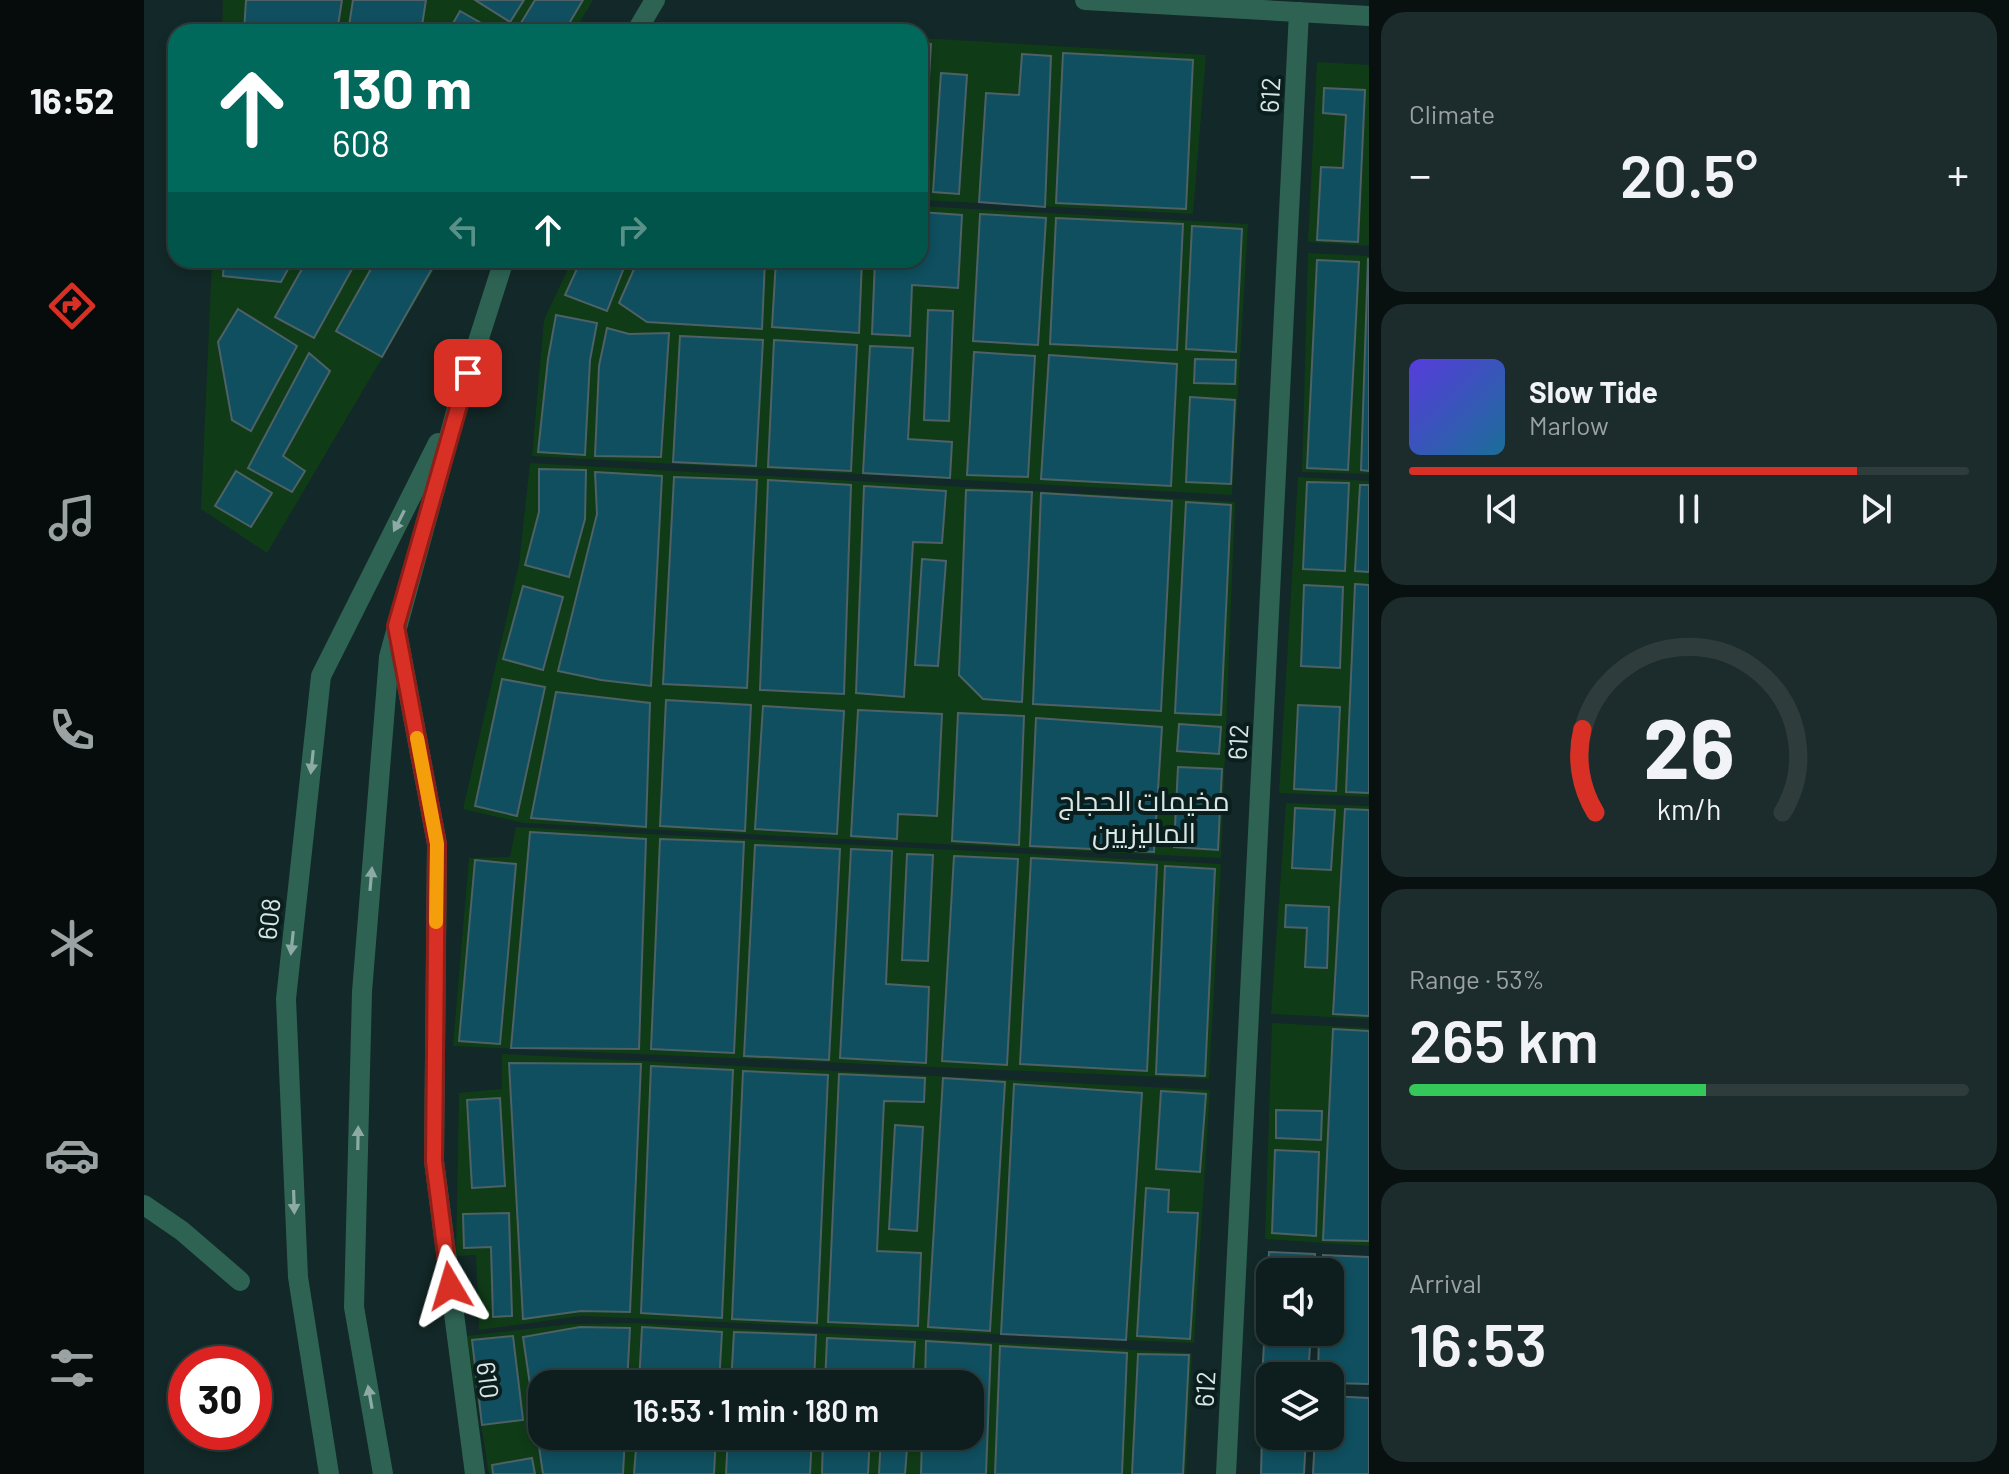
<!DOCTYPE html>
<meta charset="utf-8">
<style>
body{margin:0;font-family:Barlow,Cairo,sans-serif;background:#1c2b2b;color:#f1f3f6;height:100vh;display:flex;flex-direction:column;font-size:30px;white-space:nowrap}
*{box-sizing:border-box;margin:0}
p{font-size:26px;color:#9ba2a4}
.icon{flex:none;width:44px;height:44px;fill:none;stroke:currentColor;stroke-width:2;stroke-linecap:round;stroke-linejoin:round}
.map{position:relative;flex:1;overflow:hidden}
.panel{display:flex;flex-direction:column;gap:12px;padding:12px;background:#081010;width:640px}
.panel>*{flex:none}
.banner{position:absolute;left:24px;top:24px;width:760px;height:244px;border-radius:24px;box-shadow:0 4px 12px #0003,0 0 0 2px #2e3c3c;background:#00695c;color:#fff;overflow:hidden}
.controls{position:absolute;left:1112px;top:1258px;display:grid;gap:16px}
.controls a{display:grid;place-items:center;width:88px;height:88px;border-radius:16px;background:#0e1e1e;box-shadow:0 4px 12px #0003,0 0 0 2px #2e3c3c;font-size:40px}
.speed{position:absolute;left:24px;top:1346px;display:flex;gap:16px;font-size:40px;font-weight:700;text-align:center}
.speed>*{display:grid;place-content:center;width:104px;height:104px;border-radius:50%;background:#0e1e1e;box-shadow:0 4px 12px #0003,0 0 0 2px #2e3c3c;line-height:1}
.speed .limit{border:12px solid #d22;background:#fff;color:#111}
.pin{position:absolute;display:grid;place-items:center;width:68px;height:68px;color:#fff;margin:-34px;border-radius:16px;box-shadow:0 4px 12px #0006}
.me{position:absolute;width:88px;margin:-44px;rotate:353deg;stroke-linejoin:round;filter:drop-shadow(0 0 6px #0008)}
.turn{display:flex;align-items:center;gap:28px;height:168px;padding:0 32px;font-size:36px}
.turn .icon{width:104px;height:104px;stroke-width:2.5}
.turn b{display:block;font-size:56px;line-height:68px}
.lanes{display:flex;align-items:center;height:76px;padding:0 32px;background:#0003;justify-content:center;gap:40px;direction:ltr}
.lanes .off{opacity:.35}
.big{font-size:60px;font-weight:600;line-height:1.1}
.panel .tile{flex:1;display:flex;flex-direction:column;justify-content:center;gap:12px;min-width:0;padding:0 28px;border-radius:24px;background:#1c2b2b}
.panel .dial{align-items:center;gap:0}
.dial svg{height:208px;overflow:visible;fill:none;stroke:#2e3c3c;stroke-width:7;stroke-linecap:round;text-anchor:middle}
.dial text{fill:#f1f3f6;stroke:none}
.song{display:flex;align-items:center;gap:24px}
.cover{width:96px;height:96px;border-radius:12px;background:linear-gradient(135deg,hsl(250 70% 55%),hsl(200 70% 35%))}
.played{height:8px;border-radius:4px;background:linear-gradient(90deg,#d93025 80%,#2e3c3c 80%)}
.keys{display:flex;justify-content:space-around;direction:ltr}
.heat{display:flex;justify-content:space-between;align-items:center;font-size:44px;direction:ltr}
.charge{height:12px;border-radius:6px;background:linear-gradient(90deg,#34c759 53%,#2e3c3c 0)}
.trip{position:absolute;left:384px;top:1370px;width:456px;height:80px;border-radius:24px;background:#0e1e1e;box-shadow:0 4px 12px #0003,0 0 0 2px #2e3c3c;font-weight:600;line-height:80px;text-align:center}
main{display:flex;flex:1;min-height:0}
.tab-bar{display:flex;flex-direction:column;width:144px;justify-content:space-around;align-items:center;background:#060c0c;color:#9ba2a4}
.tab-bar .icon{width:56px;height:56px}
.tab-bar .selected{color:#d93025}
.tab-bar b{font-size:36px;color:#f1f3f6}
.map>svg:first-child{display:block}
</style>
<main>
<nav class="tab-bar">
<b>16:52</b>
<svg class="icon selected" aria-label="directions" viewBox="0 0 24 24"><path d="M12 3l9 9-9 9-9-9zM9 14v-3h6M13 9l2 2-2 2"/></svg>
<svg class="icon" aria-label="music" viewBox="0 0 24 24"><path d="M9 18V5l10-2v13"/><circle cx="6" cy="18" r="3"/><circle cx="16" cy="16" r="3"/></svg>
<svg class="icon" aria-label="phone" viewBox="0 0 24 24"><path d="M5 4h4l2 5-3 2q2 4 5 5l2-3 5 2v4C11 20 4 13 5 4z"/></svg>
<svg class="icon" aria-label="climate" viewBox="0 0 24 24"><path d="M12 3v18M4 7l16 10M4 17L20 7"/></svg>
<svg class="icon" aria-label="car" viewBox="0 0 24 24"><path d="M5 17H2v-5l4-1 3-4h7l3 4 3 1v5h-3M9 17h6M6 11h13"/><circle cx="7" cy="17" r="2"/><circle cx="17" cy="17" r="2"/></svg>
<svg class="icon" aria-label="filters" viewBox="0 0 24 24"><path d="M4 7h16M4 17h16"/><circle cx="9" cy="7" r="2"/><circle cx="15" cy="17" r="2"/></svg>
</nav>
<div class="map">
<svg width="1225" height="1474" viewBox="0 0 1225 1474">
<rect width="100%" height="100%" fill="#132828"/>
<g fill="#103b17" fill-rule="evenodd">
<path d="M79 0H449L430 32H78Z"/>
<path d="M776 38 1062 55 1049 214 776 200Z"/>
<path d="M1173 62 1225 65V246L1164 242Z"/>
<path d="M776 206 1104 224 1088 495 388 456 400 320 428 260H776Z"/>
<path d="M1164 253 1225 256V474L1158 472Z"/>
<path d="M68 260H296L123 553 57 509Z"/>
<path d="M386 463 1091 502 1077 858 379 823 319 809 375 564Z"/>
<path d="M1154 477 1225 481V797L1135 793Z"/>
<path d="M1142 803 1225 806V1019L1127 1014Z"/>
<path d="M372 827 1077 864 1065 1079 309 1046 325 858 366 857Z"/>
<path d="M1128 1023 1225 1028V1246L1121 1239Z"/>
<path d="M358 1054 1066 1090 1050 1343 437 1316 335 1330 332 1255 312 1256 315 1093 358 1089Z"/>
<path d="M489 1323 1048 1353 1042 1474H345L323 1336 426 1324ZM398 1384H826V1436H398Z"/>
</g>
<g fill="#0f4f5f" stroke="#4d6167" stroke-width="2">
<path d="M102 0H198L193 32H100Z"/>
<path d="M209 0H282L277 32H204Z"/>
<path d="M331 0H380L366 22Z"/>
<path d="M391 0H439L420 32H391L377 23Z"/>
<path d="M316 11 353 32H304Z"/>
<path d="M776 43 787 44 778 197H776Z"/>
<path d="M919 53 1049 60 1042 209 912 203Z"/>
<path d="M878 54 907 56 901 207 835 202 842 93 875 95Z"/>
<path d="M797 73 823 75 815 194 789 192Z"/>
<path d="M1180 88 1221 90 1214 242 1173 240 1177 167 1199 168 1202 115 1179 113Z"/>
<path d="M776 212 818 215 814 288 768 285 766 336 728 334 731 260H776Z"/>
<path d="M836 214 902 218 894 345 829 341Z"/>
<path d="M912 218 1039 224 1033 350 906 344Z"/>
<path d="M1048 226 1098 229 1092 352 1042 349Z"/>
<path d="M1224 259H1225V471L1217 470Z"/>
<path d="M80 260H149L137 282 79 276Z"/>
<path d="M163 260H213L170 338 131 317Z"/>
<path d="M232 260H293L238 357 192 331Z"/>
<path d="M437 260H472L481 265 463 311 421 295Z"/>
<path d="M494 260H621L618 329 503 322 475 303Z"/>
<path d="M632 260H718L715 333 628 327Z"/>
<path d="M1173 260 1215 262 1204 470 1163 468Z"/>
<path d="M94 309 153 346 107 431 88 420 74 342Z"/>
<path d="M784 310 809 311 805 421 780 420Z"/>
<path d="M412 315 453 323 446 360 441 455 394 452 404 359Z"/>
<path d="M463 328 485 334 525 333 517 457 451 456 455 366Z"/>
<path d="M536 336 619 340 612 466 529 462Z"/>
<path d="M630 340 713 345 707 471 624 467Z"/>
<path d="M726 346 769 348 764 439 808 442 806 478 719 473Z"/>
<path d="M830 352 891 356 884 477 823 475Z"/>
<path d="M165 353 186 371 139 456 161 471 148 492 104 468Z"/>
<path d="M905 355 1033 364 1027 486 897 479Z"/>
<path d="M1051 359 1092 360 1091 384 1050 383Z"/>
<path d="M1046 397 1091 400 1087 484 1042 482Z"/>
<path d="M395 469 442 470 441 519 425 577 381 565 395 512Z"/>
<path d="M92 471 128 493 107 527 71 506Z"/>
<path d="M451 472 518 476 507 686 457 680 414 671 453 514Z"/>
<path d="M530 477 613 480 603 688 519 684Z"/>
<path d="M624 480 707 485 700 694 616 690Z"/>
<path d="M1163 482 1205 483 1201 571 1159 569Z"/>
<path d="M1216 485H1225V572L1211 571Z"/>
<path d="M720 486 802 491 798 543 769 542 760 697 712 693Z"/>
<path d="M822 490 888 492 878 702 839 699 815 675Z"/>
<path d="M897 493 1028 501 1017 711 889 704Z"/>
<path d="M1042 502 1087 505 1077 715 1031 713Z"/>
<path d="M778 559 802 561 794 666 771 665Z"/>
<path d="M1211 584 1225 585V793L1202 792Z"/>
<path d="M1160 585 1199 587 1196 668 1157 666Z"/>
<path d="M379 586 419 597 399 670 359 659Z"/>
<path d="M358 679 401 687 373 816 331 806Z"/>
<path d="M412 692 506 703 502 827 387 818Z"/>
<path d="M522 700 607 705 601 831 516 826Z"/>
<path d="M1154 705 1196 707 1192 791 1150 789Z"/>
<path d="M619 706 700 711 693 834 611 829Z"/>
<path d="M714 710 798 714 793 816 754 814 753 839 707 836Z"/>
<path d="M814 713 880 716 875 845 808 841Z"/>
<path d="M892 718 1018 727 1010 852 886 846Z"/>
<path d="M1035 724 1077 727 1075 754 1033 751Z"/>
<path d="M1034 767 1078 769 1074 850 1030 847Z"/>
<path d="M1151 808 1191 810 1187 870 1148 868Z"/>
<path d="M1201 809 1225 810V1016L1189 1014Z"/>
<path d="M386 832 502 839 495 1049 367 1048Z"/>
<path d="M516 839 600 842 590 1053 507 1049Z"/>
<path d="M611 845 696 849 685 1060 600 1056Z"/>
<path d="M707 849 748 851 742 984 785 987 782 1063 696 1058Z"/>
<path d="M763 854 789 855 784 961 758 960Z"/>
<path d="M810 856 874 859 863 1065 798 1061Z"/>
<path d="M887 858 1013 865 1003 1071 876 1064Z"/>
<path d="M331 860 372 864 356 1044 315 1041Z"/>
<path d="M1021 866 1071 869 1061 1076 1012 1074Z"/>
<path d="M1142 905 1185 907 1183 968 1161 967 1163 928 1141 927Z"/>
<path d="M1189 1029 1225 1031V1241L1179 1240Z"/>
<path d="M365 1063 497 1064 486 1312 437 1311 379 1319Z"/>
<path d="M507 1066 589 1070 578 1318 497 1313Z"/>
<path d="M599 1071 684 1075 673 1323 588 1319Z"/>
<path d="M695 1074 781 1078 780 1102 740 1101 733 1251 777 1253 774 1326 684 1322Z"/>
<path d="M799 1078 861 1082 846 1331 784 1327Z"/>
<path d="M870 1084 998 1093 982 1340 857 1334Z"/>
<path d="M1017 1091 1062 1094 1056 1172 1012 1169Z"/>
<path d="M356 1098 361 1186 328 1188 323 1100Z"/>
<path d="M1132 1110 1178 1111 1177 1140 1132 1138Z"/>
<path d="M751 1125 779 1127 773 1231 745 1229Z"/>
<path d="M1131 1150 1175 1152 1172 1236 1128 1233Z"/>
<path d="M1002 1188 1025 1190 1024 1212 1054 1213 1046 1339 993 1336Z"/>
<path d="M365 1213 368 1316 349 1317 347 1247 320 1248 319 1214Z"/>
<path d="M1125 1252 1171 1254 1170 1272H1126V1332H1167L1164 1376H1126V1380H1118Z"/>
<path d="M1179 1255 1225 1257V1384L1186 1383V1376H1174L1175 1332H1186V1272H1178Z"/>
<path d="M436 1327 486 1328 483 1384H398V1436H481L479 1474H399L379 1337Z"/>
<path d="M498 1327 578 1332 575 1384H495Z"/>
<path d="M590 1332 672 1335 670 1384H587Z"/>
<path d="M369 1336 379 1420 338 1425 328 1340Z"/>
<path d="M683 1338 771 1342 769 1375 729 1373V1384H681Z"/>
<path d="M782 1341 847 1345 842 1474H777L778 1436H826V1384H781Z"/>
<path d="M856 1346 983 1353 978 1474H851Z"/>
<path d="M994 1354 1045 1355 1039 1474H988Z"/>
<path d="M1119 1392H1126V1436H1162L1160 1474H1117Z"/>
<path d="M1186 1396 1225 1398V1474H1169L1171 1436H1186Z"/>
<path d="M493 1436H572L570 1474H490Z"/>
<path d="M584 1436H668L666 1474H582Z"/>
<path d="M679 1436H726L724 1474H678Z"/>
<path d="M737 1436H764L761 1474H735Z"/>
<path d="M388 1458 391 1474H349L348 1465Z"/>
</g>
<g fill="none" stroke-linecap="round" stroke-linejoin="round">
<g stroke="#2e6353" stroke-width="20">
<path d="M941 0 1225 16"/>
<path d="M492 32 511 0"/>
<path d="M254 637 293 844 290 1161 331 1474"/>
<path d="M0 1205 38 1231 96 1281"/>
<path d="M185 1474 154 1277 142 999 177 676 294 443"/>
<path d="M239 1474 210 1307 218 992 245 657 315 401 360 260"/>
<path d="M1082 1474 1155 12"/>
</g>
</g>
<defs><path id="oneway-solid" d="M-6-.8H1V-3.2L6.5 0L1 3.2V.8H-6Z" transform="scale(2)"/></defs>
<g fill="#8daba4">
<use href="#oneway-solid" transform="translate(255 521) rotate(117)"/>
<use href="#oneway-solid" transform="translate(168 762) rotate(96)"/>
<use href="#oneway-solid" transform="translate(227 879) rotate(-85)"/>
<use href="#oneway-solid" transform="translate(148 943) rotate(96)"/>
<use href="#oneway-solid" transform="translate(214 1138) rotate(-89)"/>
<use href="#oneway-solid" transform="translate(150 1202) rotate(88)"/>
<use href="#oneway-solid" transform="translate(226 1397) rotate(-100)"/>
</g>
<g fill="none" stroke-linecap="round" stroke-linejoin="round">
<defs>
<path id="route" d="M306 1286 290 1161 293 844 252 626 324 373"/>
</defs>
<use href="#route" stroke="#8d1f18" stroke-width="20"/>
<use href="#route" stroke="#d93025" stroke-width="14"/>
<path stroke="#f59e0b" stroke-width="14" d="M273 738 293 844 292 922"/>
</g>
<g text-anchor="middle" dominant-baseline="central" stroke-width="8" stroke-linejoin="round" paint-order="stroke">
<g font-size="26" fill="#dae6e6" stroke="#0a1e1e">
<text transform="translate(1125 95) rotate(-87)">612</text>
<text transform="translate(1093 742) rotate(-87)">612</text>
<text transform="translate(124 919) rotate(-84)">608</text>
<text transform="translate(345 1380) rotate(83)">610</text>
<text transform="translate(1060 1389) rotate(-87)">612</text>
</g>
<g font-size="28" fill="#dae6e6" stroke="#0a1e1e">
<text x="1000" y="800">مخيمات الحجاج<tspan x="1000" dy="32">الماليزيين</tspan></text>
</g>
</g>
</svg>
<div class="controls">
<a><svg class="icon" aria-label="sound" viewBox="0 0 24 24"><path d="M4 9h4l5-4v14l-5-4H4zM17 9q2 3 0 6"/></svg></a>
<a><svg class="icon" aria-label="layers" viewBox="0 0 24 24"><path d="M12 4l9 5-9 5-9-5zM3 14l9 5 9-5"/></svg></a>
</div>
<div class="speed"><div class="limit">30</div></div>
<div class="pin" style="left:324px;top:373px;background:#d93025"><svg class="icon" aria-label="arrive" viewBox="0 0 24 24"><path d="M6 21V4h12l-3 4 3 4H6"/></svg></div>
<svg class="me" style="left:306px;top:1286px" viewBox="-20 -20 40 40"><path d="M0-17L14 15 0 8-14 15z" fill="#d93025" stroke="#fff" stroke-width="4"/></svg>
<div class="trip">16:53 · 1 min · 180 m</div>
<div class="banner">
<div class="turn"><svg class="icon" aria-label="ahead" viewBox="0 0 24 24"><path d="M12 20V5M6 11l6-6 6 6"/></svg><div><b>130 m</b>608</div></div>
<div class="lanes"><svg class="icon off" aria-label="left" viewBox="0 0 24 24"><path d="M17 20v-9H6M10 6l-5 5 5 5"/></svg><svg class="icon" aria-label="ahead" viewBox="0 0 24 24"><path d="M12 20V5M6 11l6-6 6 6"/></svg><svg class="icon off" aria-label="right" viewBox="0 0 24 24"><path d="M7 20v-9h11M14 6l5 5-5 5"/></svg></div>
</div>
</div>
<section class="panel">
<div class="tile"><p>Climate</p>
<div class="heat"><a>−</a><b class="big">20.5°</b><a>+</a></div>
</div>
<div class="tile">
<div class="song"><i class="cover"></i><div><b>Slow Tide</b><p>Marlow</p></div></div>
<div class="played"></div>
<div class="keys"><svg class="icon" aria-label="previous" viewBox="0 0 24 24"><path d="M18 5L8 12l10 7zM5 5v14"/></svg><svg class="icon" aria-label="pause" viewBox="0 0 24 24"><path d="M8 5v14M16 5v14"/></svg><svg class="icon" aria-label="next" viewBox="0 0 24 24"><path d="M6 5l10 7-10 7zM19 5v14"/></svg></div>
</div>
<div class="tile dial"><svg viewBox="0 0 100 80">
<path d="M14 69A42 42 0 1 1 86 69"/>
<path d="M14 69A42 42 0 0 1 9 37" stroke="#d93025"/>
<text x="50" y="56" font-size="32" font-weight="700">26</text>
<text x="50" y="72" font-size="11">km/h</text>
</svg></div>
<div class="tile"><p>Range · 53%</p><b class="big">265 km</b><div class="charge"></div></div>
<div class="tile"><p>Arrival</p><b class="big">16:53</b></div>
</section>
</main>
